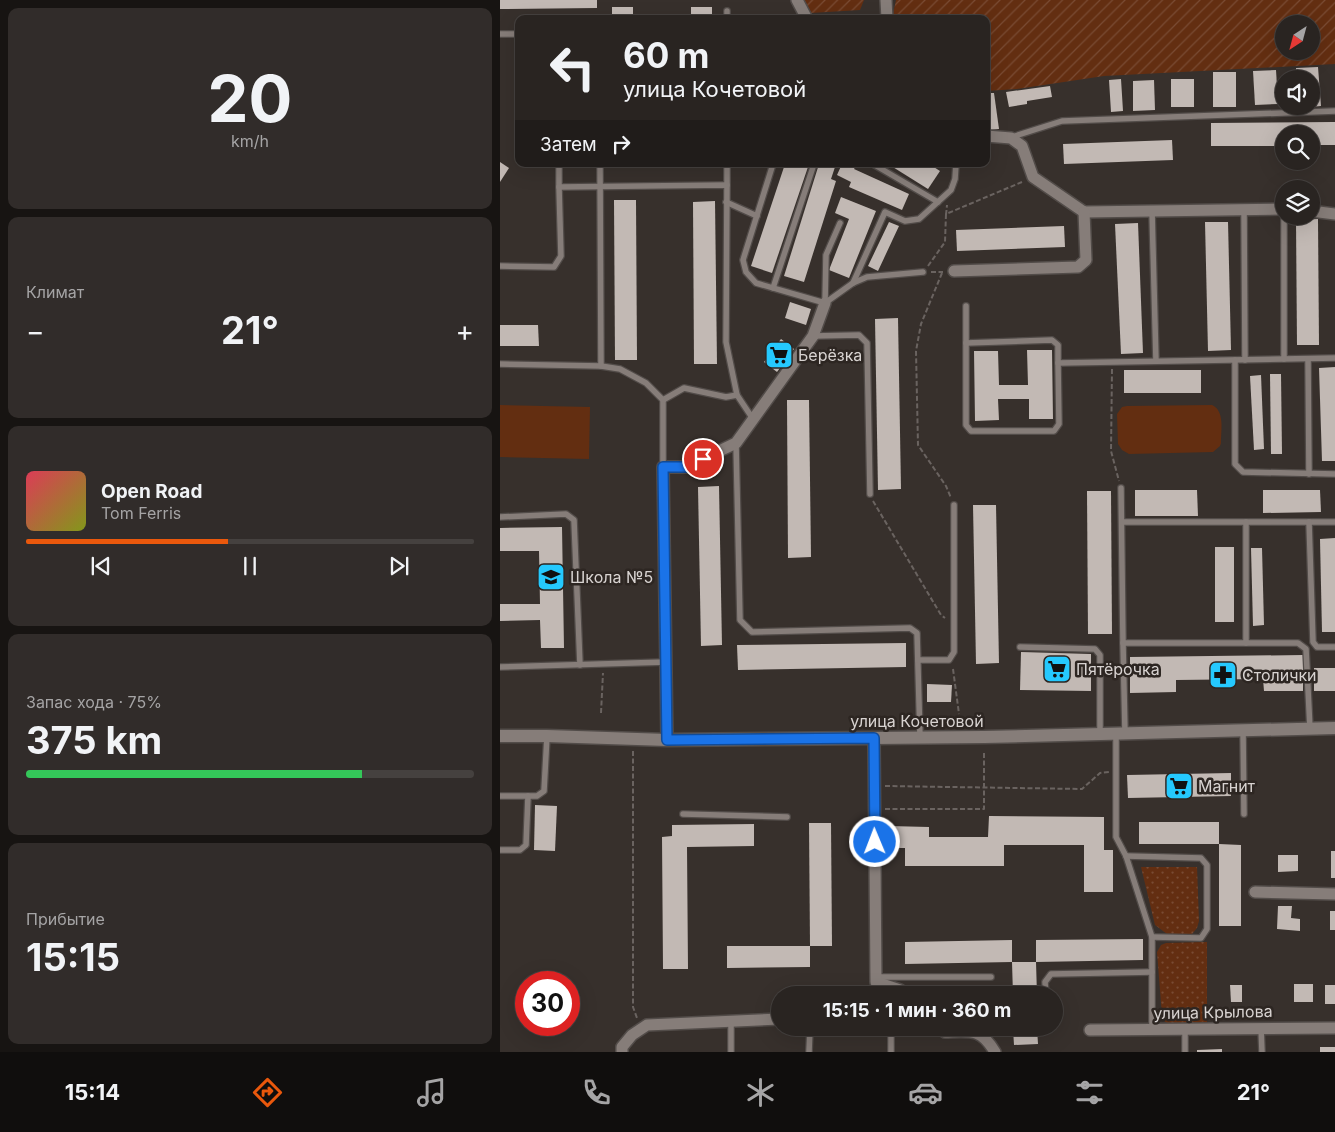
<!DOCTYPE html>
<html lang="ru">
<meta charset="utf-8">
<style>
body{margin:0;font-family:Inter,sans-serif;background:#312c2a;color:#f1f3f6;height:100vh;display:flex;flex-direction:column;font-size:19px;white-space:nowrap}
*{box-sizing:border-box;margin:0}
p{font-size:16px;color:#a5a4a5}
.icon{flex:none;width:28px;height:28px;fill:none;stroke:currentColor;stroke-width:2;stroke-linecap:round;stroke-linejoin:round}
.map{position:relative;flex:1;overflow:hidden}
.drawer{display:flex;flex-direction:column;gap:8px;padding:8px;background:#171412;width:500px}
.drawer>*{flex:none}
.guide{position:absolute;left:15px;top:15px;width:475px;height:152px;border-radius:10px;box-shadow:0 5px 20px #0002,0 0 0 1px #45413f;background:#292421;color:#f1f3f6;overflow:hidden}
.needle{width:32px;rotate:216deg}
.controls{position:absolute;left:775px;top:15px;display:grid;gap:10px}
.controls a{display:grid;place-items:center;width:45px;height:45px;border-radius:50%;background:#292421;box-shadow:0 5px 20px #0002,0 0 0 1px #45413f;font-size:25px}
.speed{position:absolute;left:15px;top:971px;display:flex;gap:10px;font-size:25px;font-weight:700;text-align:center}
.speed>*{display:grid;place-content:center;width:65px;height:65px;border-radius:50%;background:#292421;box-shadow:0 5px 20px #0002,0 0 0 1px #45413f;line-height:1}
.speed .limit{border:8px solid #d22;background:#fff;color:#111}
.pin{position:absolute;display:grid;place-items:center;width:42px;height:42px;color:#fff;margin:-21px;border:2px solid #fff;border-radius:50%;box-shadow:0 1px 5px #0007}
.me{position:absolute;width:55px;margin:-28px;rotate:359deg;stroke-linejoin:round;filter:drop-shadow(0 0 4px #0008)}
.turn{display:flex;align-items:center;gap:18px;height:105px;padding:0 25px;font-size:22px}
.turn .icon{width:65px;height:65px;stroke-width:2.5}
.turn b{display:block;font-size:35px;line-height:42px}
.then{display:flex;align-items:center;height:48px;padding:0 25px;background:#0003;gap:10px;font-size:19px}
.big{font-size:38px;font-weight:700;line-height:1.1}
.drawer .card{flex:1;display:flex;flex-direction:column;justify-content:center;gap:8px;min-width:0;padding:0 18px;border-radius:10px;background:#312c2a}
.drawer .dial{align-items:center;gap:0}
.dial b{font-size:65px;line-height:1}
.song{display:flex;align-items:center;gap:15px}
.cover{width:60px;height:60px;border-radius:8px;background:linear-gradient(135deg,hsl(350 70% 55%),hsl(70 70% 35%))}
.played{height:5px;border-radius:2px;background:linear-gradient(90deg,#ea580c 45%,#45413f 45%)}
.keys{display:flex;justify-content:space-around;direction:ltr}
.heat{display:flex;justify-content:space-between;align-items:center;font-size:28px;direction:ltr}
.charge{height:8px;border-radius:4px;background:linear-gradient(90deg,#34c759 75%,#45413f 0)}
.trip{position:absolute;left:271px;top:986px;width:292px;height:50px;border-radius:25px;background:#292421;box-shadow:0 5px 20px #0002,0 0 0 1px #45413f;font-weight:700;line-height:50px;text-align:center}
.menu{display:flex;height:80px;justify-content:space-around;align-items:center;background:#100e0d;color:#a5a4a5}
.menu .icon{width:35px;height:35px}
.menu .selected{color:#ea580c}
.menu b{font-size:22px;color:#f1f3f6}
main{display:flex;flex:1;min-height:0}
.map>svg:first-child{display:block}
</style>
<main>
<section class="drawer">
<div class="card dial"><b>20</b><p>km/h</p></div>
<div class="card"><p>Климат</p>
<div class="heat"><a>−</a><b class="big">21°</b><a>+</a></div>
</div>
<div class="card">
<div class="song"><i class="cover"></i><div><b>Open Road</b><p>Tom Ferris</p></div></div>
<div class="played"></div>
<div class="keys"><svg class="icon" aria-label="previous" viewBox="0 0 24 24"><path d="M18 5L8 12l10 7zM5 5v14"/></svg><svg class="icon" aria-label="pause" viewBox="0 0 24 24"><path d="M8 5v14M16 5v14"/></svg><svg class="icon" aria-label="next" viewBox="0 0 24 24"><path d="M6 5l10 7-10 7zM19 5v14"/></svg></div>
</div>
<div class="card"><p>Запас хода · 75%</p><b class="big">375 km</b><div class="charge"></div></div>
<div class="card"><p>Прибытие</p><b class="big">15:15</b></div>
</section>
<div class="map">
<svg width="835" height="1052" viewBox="0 0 835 1052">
<defs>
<pattern id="grass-dots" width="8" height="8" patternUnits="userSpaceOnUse" patternTransform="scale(1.25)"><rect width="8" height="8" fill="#632e11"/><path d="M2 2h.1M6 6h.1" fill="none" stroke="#794b33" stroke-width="1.8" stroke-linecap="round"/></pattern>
<pattern id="garden-furrows" width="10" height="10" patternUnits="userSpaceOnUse" patternTransform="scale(1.25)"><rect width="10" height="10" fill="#632e11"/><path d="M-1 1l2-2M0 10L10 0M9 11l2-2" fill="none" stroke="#794b33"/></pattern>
</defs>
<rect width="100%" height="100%" fill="#37302c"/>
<g fill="url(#grass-dots)">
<path d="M641 867H697L699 921 697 928 692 934H667L655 925Z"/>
<path d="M707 942V1024H669L664 1021 662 1016 657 952 661 945 666 943Z"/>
</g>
<g fill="url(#garden-furrows)" fill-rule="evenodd">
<path d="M303 0H364L360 10 311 13Z"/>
<path d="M396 0H835V64L604 76 517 89 486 91V19H392ZM784 24H811V51H784Z"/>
</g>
<g fill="#632e11">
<path d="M0 405 90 407 89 459 0 457Z"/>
<path d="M712 405C725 411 721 430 721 443L720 446 713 452 629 454 622 450 618 444 617 414 622 407 627 406Z"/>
</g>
<g fill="#c2b9b4">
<path d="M0 0H97V8L0 9Z"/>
<rect x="112" y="7" width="21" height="12"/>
<rect x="191" y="7" width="21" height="12"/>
<path d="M818 67 821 106 811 107V79H797L796 68Z"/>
<path d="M776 70 778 104 755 105 753 71Z"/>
<rect x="713" y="72" width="23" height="35"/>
<path d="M621 79 623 111 611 112 609 80Z"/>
<rect x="671" y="79" width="23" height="28"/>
<path d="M654 80 655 110 633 111V81Z"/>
<path d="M550 86 552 97 527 101V104L509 107 506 92Z"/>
<path d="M486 93H494L499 129 488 130Z"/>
<path d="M835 122V145H811V134H784V146H711V123Z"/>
<path d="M672 140 673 160 564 164 563 144Z"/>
<path d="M0 162 9 168 0 182Z"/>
<path d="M285 164H309L272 273 251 266Z"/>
<path d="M319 164H336L331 179 336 181 304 282 284 276Z"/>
<path d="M342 164H357L354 169 409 194 402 210 349 187 351 182 337 175Z"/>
<path d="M388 164H429L440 171 428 189Z"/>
<path d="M341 197 376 211 349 278 329 270 349 219 335 213Z"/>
<path d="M114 200H136L137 360H115Z"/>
<path d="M215 201 217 364H194L193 202Z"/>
<path d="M818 219 819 345H797L796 220Z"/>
<path d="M389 222 399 226 378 271 368 266Z"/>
<path d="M705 222H728L731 350 708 351Z"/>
<path d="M638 223 643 353 621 354 615 224Z"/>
<path d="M564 226 565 247 457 251 456 230Z"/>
<path d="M290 302 311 309 306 325 285 318Z"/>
<path d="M398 318 401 489 378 490 375 319Z"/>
<path d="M0 325H38L39 346H0Z"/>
<path d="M281 339 294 349 277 372 264 362Z"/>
<path d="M527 350H552L553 419H529V399H498L499 420 475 421 474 351H498L499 385H528Z"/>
<path d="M835 367V461H822L819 368Z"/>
<rect x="624" y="370" width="77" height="23"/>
<path d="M770 374H781L782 454H771Z"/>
<path d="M761 375 764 449 754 450 750 376Z"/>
<path d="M287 400H309L311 557 288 558Z"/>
<path d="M219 486 222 645 201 646 198 487Z"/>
<path d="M635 490H697L698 516H635Z"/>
<path d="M763 490H820L821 512 763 513Z"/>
<path d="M587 491H611L612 634H588Z"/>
<path d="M473 505H496L499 663 476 664Z"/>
<path d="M62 527 64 648H41L40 620 0 621V604H40L39 551H0V528Z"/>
<path d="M835 538V632H822L820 539Z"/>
<rect x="715" y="547" width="19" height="75"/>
<path d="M751 548H762L764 625 753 626Z"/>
<path d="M406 643V667L238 670 237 645Z"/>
<path d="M521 652 591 654V691L520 690Z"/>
<path d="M803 655V691H764L763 679 676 680V692L630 693V657Z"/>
<rect x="814" y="668" width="21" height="23"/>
<path d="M427 684 452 685 451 702H427Z"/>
<path d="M731 773V796L628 798 627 775Z"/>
<path d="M35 805 57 806 55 851 34 850Z"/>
<path d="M489 816 604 817V850H613V892H584V845H504V866H405V848H389V826L429 827V837H488Z"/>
<rect x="639" y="822" width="80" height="22"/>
<path d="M309 823H331L332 946H310Z"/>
<path d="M254 824V846L187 847 188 969H163L162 837 172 836V825Z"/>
<path d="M719 844 741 845V926H719Z"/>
<rect x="831" y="851" width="4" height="27"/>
<path d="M778 855H798V871L778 872Z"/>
<path d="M778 906H792L791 918 800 919V931L777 929Z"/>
<rect x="830" y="911" width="5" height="19"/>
<path d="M643 939V960L536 962V940Z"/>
<path d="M512 940V962H536L537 995H513L512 962 405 964V942Z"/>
<path d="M227 946H310V967L227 968Z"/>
<rect x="794" y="984" width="19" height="18"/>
<path d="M730 985H742V1002H731Z"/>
<rect x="825" y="985" width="10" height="19"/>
<path d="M513 1028H537L538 1044 514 1045Z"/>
<rect x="820" y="1047" width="15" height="5"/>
<path d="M722 1049V1052H697V1050Z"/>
</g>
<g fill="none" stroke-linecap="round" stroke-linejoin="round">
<defs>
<g id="service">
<path d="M227 19V11"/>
<path d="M0 34H19"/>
<path d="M512 137 562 121 835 111"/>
<path d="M59 164V187"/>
<path d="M100 164 101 366"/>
<path d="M273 164 243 260 246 272 256 283 325 303"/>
<path d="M373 164 438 202"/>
<path d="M227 185V164"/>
<path d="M226 202 257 216"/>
<path d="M744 209 745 360"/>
<path d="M652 211 656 361"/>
<path d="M0 266 54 267 61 256 59 187 227 185 226 342 237 395 253 419"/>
<path d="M353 283 385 212 405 221 419 219 451 190 455 179 456 164"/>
<path d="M273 288 314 164"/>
<path d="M325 303 353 283 367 277 423 272"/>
<path d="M325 303 326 255 340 223"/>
<path d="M466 306V425L471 431H554L559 424 558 363 835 358"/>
<path d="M313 336 359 335 367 343 370 494"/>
<path d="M466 343 552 340 558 345V363"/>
<path d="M784 359V216"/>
<path d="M808 359 809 474"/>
<path d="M735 360V464L743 472 835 474"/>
<path d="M0 364 101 366 120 369 146 383 163 400V467"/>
<path d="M163 400 184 388 226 397 237 395"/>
<path d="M236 443 240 620 252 632 410 628 417 633 420 737"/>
<path d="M621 488 623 643"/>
<path d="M0 517 66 514 74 520 80 665"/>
<path d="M622 522H835"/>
<path d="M746 522V643"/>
<path d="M809 522 813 642 817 647H835"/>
<path d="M520 647 595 649 600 655V734"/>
<path d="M418 660H449L454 652V505"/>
<path d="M0 667 166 662"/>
<path d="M743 730 744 814"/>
<path d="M625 733 623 643H798L806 649 810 729"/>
<path d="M616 734V837L626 856 652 937V1029"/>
<path d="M0 796H37L44 791 47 736"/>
<path d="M183 814 287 817"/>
<path d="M0 850H20L26 845 28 796"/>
<path d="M626 856 701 858 707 865V929L701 938 652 937"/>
<path d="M376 977H491"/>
<path d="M546 995 545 982 551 974 652 972"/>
<path d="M391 1028V1052"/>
<path d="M761 1028 762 1052"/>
<path d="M685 1029V1052"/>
<path d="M231 1052V1022"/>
<path d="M309 1052 310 1028"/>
</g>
<g id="minor">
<path d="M297 0 307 19"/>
<path d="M386 0 387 19"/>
<path d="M486 136 511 138 522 146 533 177 584 212"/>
<path d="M811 211 835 214"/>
<path d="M584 212 784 209"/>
<path d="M454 271 578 267 586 260 584 212"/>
<path d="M374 738 376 982 400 990 405 995"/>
<path d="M167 740 163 467H186L236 443 313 336 325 303"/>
<path d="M755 892 835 894"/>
<path d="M440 1028 445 1032C471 1031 481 1028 495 1052"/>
<path d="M590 1030 835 1028"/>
<path d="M122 1052V1047L132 1035 147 1025 280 1019"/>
</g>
<path id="secondary" d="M0 736H47L167 740 484 737 835 728"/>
</defs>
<use href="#service" stroke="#524c49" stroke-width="8"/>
<use href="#minor" stroke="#524c49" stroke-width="14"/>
<use href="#secondary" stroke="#524c49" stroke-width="15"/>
<g stroke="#6a6360" stroke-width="2" stroke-dasharray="5 2.5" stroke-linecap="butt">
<path d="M446 215 447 205"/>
<path d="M428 266 445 242 446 214 522 182"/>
<path d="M431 272H443"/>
<path d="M442 273 421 324 416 351 418 445 446 486 451 498"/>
<path d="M612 369 611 451 619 481"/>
<path d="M373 501 441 615 445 618"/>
<path d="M453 669 459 714"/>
<path d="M101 713 103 673"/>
<path d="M133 751V1007L137 1018"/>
<path d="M385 786 582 789 600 773 609 772"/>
<path d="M385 809H484V753"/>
</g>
<use href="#service" stroke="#867d79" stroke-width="5.5"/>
<use href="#minor" stroke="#867d79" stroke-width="11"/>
<use href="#secondary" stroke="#867d79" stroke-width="12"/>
</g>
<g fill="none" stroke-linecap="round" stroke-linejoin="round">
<defs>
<path id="route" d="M203 459 186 467H163L167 740 374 738 375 842"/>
</defs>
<use href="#route" stroke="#114b97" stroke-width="12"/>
<use href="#route" stroke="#1a73e8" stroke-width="9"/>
</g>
<defs>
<symbol id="supermarket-square" viewBox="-11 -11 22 22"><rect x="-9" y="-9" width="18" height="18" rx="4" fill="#25c9fe" stroke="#2d2622"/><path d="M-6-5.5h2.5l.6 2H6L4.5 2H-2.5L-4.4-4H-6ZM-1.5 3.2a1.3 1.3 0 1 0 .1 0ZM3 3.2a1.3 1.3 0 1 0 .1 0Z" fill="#111"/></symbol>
<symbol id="school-square" viewBox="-11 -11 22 22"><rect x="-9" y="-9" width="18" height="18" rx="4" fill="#25c9fe" stroke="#2d2622"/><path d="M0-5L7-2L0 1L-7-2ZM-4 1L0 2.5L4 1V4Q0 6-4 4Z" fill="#111"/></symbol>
<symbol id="pharmacy-square" viewBox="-11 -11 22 22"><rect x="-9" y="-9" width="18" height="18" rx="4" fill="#25c9fe" stroke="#2d2622"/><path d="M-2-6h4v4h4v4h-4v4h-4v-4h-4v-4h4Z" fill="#111"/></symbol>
</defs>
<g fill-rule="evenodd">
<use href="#supermarket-square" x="263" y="339" width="32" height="32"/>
<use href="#school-square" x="35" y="561" width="32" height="32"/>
<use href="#supermarket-square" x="541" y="653" width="32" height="32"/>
<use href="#pharmacy-square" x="707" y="659" width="32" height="32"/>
<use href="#supermarket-square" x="663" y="770" width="32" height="32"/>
</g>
<g text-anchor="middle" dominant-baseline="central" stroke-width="5" stroke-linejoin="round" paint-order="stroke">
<g font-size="16" fill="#d8d3d1" stroke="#2d2622" text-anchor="start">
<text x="298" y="355">Берёзка</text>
<text x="70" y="577">Школа №5</text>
<text x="576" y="669">Пятёрочка</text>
<text x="742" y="675">Столички</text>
<text x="698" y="786">Магнит</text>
</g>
<g font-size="16" fill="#d8d3d1" stroke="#2d2622">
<text x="417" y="721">улица Кочетовой</text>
<text transform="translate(713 1012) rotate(-1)">улица Крылова</text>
</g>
</g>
</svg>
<div class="controls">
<a><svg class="needle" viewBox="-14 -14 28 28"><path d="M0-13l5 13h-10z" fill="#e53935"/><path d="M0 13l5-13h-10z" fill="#a5a4a5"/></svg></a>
<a><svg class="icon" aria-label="sound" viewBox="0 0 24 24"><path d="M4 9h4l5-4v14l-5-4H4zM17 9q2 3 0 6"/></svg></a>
<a><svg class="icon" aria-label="search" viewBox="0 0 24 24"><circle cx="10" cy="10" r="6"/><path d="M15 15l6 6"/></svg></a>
<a><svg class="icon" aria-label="layers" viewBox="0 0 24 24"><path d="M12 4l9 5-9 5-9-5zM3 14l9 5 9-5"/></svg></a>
</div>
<div class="speed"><div class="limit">30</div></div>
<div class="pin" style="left:203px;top:459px;background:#d93025"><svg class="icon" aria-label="arrive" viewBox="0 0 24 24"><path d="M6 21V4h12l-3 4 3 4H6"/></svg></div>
<svg class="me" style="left:375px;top:842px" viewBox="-20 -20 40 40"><circle r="17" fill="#1a73e8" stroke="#fff" stroke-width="3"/><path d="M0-11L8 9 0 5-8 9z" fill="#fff"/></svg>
<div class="trip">15:15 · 1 мин · 360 m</div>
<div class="guide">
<div class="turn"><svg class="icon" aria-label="left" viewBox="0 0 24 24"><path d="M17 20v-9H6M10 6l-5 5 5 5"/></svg><div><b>60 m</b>улица Кочетовой</div></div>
<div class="then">Затем<svg class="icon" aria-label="right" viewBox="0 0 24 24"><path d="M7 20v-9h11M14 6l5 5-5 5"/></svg></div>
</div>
</div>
</main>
<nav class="menu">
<b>15:14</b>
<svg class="icon selected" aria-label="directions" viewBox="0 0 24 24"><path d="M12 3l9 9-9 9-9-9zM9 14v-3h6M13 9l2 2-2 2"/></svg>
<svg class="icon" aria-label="music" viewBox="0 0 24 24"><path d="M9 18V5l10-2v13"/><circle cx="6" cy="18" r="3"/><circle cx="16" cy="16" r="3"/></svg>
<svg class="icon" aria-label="phone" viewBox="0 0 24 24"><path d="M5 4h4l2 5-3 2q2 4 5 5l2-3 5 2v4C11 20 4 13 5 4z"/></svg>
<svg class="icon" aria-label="climate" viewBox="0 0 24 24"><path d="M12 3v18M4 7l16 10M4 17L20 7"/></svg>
<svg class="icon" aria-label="car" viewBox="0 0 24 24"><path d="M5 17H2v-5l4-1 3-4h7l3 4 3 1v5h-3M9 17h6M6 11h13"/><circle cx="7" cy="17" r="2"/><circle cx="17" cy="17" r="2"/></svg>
<svg class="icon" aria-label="filters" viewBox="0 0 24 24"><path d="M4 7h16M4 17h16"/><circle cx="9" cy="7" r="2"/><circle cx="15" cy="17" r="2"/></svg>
<b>21°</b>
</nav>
